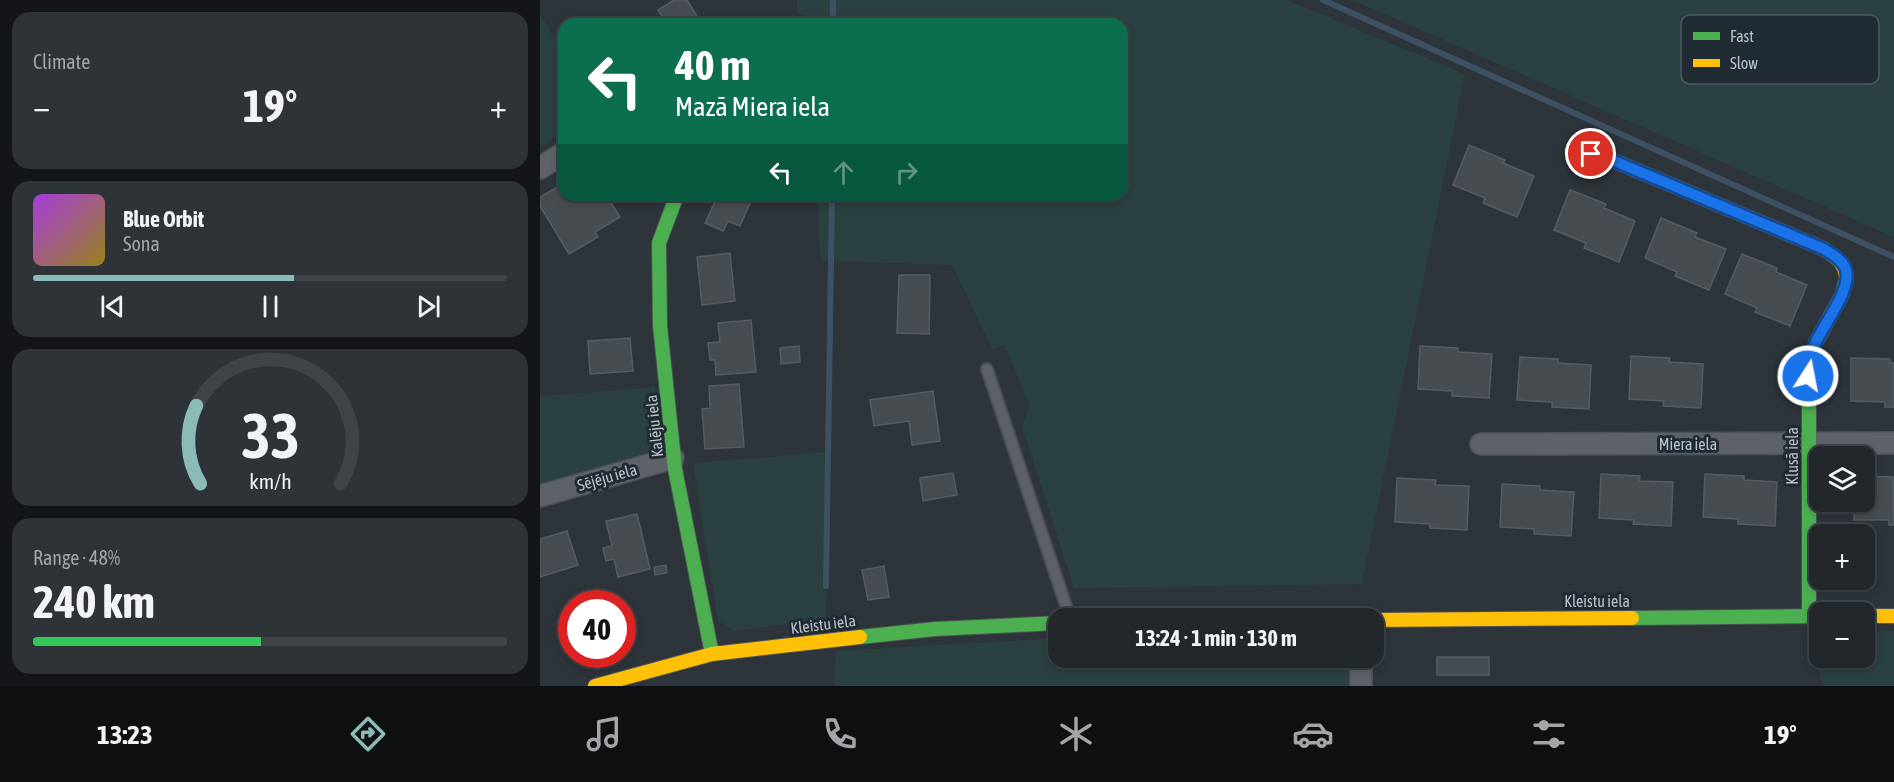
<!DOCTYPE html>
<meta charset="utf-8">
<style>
body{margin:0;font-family:"Asap Condensed",sans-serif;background:#2e3338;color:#f1f3f6;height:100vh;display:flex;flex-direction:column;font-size:22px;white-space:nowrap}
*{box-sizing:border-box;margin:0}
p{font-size:20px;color:#a2a5a9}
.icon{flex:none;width:33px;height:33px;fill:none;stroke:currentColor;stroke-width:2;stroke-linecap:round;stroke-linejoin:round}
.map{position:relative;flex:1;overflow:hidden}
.side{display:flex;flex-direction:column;gap:12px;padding:12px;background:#131518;width:540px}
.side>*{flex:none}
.hud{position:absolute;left:18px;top:18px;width:570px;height:183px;border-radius:18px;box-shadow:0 3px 9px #0003,0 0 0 2px #3f4448;background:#0b6e4f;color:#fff;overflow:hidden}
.tools{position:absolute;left:1269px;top:446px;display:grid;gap:12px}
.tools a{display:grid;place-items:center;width:66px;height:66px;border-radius:12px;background:#22272c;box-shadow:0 3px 9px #0003,0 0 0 2px #3f4448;font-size:30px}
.speed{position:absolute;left:18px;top:590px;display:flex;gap:12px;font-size:30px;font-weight:700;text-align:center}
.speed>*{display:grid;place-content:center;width:78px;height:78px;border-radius:50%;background:#22272c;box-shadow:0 3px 9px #0003,0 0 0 2px #3f4448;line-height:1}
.speed .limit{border:9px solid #d22;background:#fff;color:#111}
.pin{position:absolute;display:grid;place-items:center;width:51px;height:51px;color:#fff;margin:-26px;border:3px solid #fff;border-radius:50%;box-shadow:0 2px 6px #0007}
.me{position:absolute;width:66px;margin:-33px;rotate:11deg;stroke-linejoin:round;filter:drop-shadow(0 0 4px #0008)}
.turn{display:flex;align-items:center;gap:21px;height:126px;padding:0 18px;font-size:27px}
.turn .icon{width:78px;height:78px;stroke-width:2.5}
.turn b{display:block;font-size:42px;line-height:51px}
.lanes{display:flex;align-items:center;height:57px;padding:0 18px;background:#0003;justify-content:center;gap:30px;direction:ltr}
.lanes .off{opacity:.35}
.big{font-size:45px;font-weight:700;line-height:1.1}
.side .tile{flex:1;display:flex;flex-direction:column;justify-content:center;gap:9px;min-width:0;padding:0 21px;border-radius:18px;background:#2e3338}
.side .dial{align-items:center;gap:0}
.dial svg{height:156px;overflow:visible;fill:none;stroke:#3f4448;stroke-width:7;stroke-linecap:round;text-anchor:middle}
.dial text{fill:#f1f3f6;stroke:none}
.song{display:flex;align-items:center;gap:18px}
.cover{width:72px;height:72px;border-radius:9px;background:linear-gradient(135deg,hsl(280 70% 55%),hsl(50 70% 35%))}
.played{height:6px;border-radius:3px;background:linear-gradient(90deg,#8bbbb9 55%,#3f4448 55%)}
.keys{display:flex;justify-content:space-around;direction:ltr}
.heat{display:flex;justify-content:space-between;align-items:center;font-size:33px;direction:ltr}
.charge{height:9px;border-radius:4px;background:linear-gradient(90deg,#34c759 48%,#3f4448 0)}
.trip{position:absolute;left:508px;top:608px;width:336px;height:60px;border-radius:18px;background:#22272c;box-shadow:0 3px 9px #0003,0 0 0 2px #3f4448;font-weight:700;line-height:60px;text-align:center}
.tabs{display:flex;height:96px;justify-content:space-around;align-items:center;background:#0e1012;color:#a2a5a9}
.tabs .icon{width:42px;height:42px}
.tabs .current{color:#8bbbb9}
.tabs b{font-size:27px;color:#f1f3f6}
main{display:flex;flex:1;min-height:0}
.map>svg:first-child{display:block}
</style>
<main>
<section class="side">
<div class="tile"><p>Climate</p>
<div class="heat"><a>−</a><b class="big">19°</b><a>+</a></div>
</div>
<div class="tile">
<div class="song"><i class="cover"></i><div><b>Blue Orbit</b><p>Sona</p></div></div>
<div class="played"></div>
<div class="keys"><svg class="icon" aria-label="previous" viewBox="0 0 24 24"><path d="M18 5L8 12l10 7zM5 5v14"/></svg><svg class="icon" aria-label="pause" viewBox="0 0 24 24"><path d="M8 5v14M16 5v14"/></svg><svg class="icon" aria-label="next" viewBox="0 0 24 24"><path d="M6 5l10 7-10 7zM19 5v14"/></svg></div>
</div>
<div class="tile dial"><svg viewBox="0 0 100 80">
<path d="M14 69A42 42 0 1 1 86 69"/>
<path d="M14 69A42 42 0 0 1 12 29" stroke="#8bbbb9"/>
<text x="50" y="56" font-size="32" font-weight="700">33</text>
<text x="50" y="72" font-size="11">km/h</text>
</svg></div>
<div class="tile"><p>Range · 48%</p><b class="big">240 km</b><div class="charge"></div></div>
</section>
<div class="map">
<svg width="1354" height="686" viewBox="0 0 1354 686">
<rect width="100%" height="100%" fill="#2d343a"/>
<g fill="#2b4040">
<path d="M257 0H747L925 74 822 584 534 588 482 427 489 405 465 345 452 349 412 265 281 261 278 234 279 195H582V24H276V19L257 14Z"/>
<path d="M812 0H1354V237Z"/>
<path d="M0 13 24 54V132L0 147Z"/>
<path d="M115 385 121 447 116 452 0 486V396L107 388Z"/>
<path d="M289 452 286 619 194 631 178 621 153 463Z"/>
<path d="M1354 631V686H1283L1266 632H1279L1280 657H1324L1325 632Z"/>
<path d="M519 638V657H811V686H296L294 678 296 651Z"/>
</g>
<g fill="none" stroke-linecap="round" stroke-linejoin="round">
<g stroke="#3e5162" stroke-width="6">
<path d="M783 0 1354 257"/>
<path d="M293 24V0"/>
<path d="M286 586 292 195"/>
</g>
</g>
<g fill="#474c51" stroke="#565c61" stroke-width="1.5">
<path d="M134 0H147L162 24H127L118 10Z"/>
<path d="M929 145 965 160 963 163 994 176 977 217 943 203 945 198 913 185Z"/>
<path d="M24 183V195H35L39 201 49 195H66L80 217 55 232 58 237 29 254 0 206V197Z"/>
<path d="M1030 190 1066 204 1064 208 1095 221 1079 262 1044 248 1046 243 1014 230Z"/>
<path d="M178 195H198L197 197 210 203 200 226 188 221 183 231 165 223Z"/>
<path d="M1121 218 1157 233 1155 237 1186 249 1169 290 1135 276 1137 272 1105 258Z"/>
<path d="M190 253 195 301 162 305 157 257Z"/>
<path d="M1202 254 1237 268 1236 272 1267 285 1250 326 1215 312 1217 308 1185 294Z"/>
<path d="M359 275H390L389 334 357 333Z"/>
<path d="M211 320 216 372 176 375 175 360H170L168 343 180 342 178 323Z"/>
<path d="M90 338 93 371 50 374 48 341Z"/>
<path d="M259 346 260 362 241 364 240 348Z"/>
<path d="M880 346 918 348V352L952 354 949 398 912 396V391L878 389Z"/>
<path d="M1091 356 1130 358 1129 362 1163 364 1161 408 1123 406 1124 401 1089 399Z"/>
<path d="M980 357 1018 359V363L1051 365 1049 409 1012 407V402L977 400Z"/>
<path d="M1311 358 1350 359V363H1354V407H1345V402L1311 401Z"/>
<path d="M199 384 204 447 165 449 162 409 170 408 169 386Z"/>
<path d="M393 391 400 441 372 445 369 421 334 426 330 400Z"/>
<path d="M413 473 417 495 383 501 380 478Z"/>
<path d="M1061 474 1100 476 1099 481 1133 482 1131 526 1093 524 1094 520 1059 518Z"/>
<path d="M1165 474 1204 476V480L1237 482 1235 526 1198 524V519L1163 517Z"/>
<path d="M1324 476 1353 477 1354 525H1349V520H1314V501H1324Z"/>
<path d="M857 478 896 480 895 485 929 486 927 530 890 528V524L855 522Z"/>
<path d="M962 484 1000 486V490L1034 492 1031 536 994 534V529L960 527Z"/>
<path d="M97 514 110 569 78 577 74 559 66 561 63 548 72 546 66 521Z"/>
<path d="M27 531 38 565 0 577V539Z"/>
<path d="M126 565 127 573 115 575 114 567Z"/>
<path d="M344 566 349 597 328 600 322 570Z"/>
<rect x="897" y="657" width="52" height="18"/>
</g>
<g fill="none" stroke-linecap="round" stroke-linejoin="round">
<defs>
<path id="lane" d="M447 369 530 618"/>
<g id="street">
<path d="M0 168 24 153"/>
<path d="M941 444 1354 443"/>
<path d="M0 496 133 458"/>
<path d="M821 657V686"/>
</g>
<g id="fast">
<path d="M137 195 119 243 120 326 135 469 172 654"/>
<path d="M1269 616V365L1276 342 1302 295 1306 280"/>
<path d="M1092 618 1280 616"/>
<path d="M320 637 395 629 519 623"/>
</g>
<g id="slow">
<path d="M1032 151 1067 158 1284 249C1296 257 1307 264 1306 280"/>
<path d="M1324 616H1354"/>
<path d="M834 620 1092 618"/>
<path d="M55 686 172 654 320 637"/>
</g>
</defs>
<use href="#lane" stroke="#4b5054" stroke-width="14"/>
<use href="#street" stroke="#4b5054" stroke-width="24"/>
<use href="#fast" stroke="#4b5054" stroke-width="16"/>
<use href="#slow" stroke="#4b5054" stroke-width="16"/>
<use href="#lane" stroke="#5e6268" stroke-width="10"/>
<use href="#street" stroke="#5e6268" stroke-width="21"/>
<use href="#fast" stroke="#4caf50" stroke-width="14"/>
<use href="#slow" stroke="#ffc107" stroke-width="14"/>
</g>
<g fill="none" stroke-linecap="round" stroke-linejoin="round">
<defs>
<path id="route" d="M1051 154 1067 158 1284 249C1292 254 1301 259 1305 267 1314 287 1285 322 1277 340 1271 351 1270 364 1268 376"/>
</defs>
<use href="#route" stroke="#114b97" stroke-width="15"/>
<use href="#route" stroke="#1a73e8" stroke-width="10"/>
</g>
<g text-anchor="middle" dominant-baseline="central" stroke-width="6" stroke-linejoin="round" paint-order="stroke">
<g font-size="16" fill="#b9c1c9" stroke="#212b34">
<text transform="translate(114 426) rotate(-96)">Kalēju iela</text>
<text x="1148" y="444">Miera iela</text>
<text transform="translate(1252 456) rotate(-90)">Klusā iela</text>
<text transform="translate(67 477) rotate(-16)">Sējēju iela</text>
<text x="1057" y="601">Kleistu iela</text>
<text transform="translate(283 624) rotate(-7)">Kleistu iela</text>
</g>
</g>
<rect x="1141" y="15" width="198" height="69" rx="9" fill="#212b34" stroke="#4f5861" stroke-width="1.5"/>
<rect x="1153" y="32" width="27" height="8" fill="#4caf50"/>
<rect x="1153" y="59" width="27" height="8" fill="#ffc107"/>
<g font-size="16" fill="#b9c1c9">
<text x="1190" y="42">Fast</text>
<text x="1190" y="69">Slow</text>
</g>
</svg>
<div class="tools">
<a><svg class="icon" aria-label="layers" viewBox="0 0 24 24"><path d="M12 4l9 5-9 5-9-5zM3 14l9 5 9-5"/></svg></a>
<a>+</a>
<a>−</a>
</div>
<div class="speed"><div class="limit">40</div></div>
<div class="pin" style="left:1051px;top:154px;background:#d93025"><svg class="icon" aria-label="arrive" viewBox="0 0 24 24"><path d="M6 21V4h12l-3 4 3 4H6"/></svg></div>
<svg class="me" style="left:1268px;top:376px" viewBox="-20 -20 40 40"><circle r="17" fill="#1a73e8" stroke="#fff" stroke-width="3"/><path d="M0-11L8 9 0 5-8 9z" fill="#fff"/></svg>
<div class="trip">13:24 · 1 min · 130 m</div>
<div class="hud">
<div class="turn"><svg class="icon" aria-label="left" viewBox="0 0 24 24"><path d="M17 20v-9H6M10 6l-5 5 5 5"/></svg><div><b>40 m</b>Mazā Miera iela</div></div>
<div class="lanes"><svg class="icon" aria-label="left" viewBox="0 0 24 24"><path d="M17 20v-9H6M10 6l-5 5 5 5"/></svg><svg class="icon off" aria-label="ahead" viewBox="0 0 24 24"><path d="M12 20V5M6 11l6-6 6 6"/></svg><svg class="icon off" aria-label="right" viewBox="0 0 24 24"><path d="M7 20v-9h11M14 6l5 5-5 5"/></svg></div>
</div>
</div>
</main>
<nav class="tabs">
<b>13:23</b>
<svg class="icon current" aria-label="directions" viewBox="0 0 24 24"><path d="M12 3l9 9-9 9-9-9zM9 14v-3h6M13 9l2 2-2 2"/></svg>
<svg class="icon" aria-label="music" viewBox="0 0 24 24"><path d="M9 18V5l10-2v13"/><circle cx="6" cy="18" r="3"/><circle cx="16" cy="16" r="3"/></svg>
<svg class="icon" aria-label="phone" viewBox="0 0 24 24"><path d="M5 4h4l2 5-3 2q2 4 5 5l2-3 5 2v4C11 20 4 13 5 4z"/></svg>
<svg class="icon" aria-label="climate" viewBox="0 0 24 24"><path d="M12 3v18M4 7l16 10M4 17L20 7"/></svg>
<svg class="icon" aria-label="car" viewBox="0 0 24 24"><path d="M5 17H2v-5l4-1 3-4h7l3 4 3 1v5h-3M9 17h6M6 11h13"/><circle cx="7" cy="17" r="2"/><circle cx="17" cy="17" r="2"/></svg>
<svg class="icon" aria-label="filters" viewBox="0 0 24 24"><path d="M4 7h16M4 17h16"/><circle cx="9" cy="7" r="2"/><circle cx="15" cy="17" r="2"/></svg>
<b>19°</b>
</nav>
